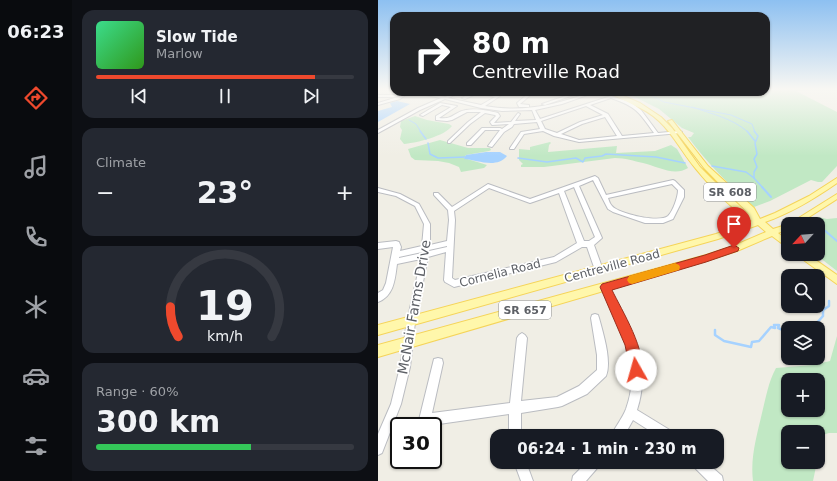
<!DOCTYPE html>
<meta charset="utf-8">
<style>
body{margin:0;font-family:"DejaVu Sans",sans-serif;background:#242831;color:#f1f3f6;height:100vh;display:flex;flex-direction:column;font-size:15px;white-space:nowrap}
*{box-sizing:border-box;margin:0}
p{font-size:13px;color:#9ea1a6}
.icon{flex:none;width:22px;height:22px;fill:none;stroke:currentColor;stroke-width:2;stroke-linecap:round;stroke-linejoin:round}
.map{position:relative;flex:1;overflow:hidden}
.panel{display:flex;flex-direction:column;gap:10px;padding:10px;background:#0d0f14;width:306px}
.panel>*{flex:none}
.hud{position:absolute;left:12px;top:12px;width:380px;height:84px;border-radius:12px;box-shadow:0 1px 3px #0004;background:#202124;color:#fff;overflow:hidden}
.needle{width:26px;rotate:244deg}
.tools{position:absolute;left:403px;top:217px;display:grid;gap:8px}
.tools a{display:grid;place-items:center;width:44px;height:44px;border-radius:8px;background:#171b24;box-shadow:0 1px 3px #0004;font-size:20px}
.speed{position:absolute;left:12px;top:417px;display:flex;gap:8px;font-size:20px;font-weight:700;text-align:center}
.speed>*{display:grid;place-content:center;width:52px;height:52px;border-radius:50%;background:#171b24;box-shadow:0 1px 3px #0004;line-height:1}
.speed .limit{border:2px solid #111;border-radius:6px;background:#fff;color:#111}
.pin{position:absolute;display:grid;place-items:center;width:34px;height:34px;color:#fff;margin:-41px -17px;border-radius:50% 50% 50% 0;rotate:-45deg;box-shadow:0 0 4px #0007}
.pin .icon{rotate:45deg}
.me{position:absolute;width:44px;margin:-22px;rotate:353deg;stroke-linejoin:round;filter:drop-shadow(0 0 3px #0008)}
.turn{display:flex;align-items:center;gap:14px;height:84px;padding:0 16px;font-size:18px}
.turn .icon{width:52px;height:52px;stroke-width:2.5}
.turn b{display:block;font-size:28px;line-height:34px}
.big{font-size:30px;font-weight:800;line-height:1.1}
.panel .widget{flex:1;display:flex;flex-direction:column;justify-content:center;gap:6px;min-width:0;padding:0 14px;border-radius:12px;background:#242831}
.panel .dial{align-items:center;gap:0}
.dial svg{height:104px;overflow:visible;fill:none;stroke:#363941;stroke-width:7;stroke-linecap:round;text-anchor:middle}
.dial text{fill:#f1f3f6;stroke:none}
.song{display:flex;align-items:center;gap:12px}
.cover{width:48px;height:48px;border-radius:6px;background:linear-gradient(135deg,hsl(150 70% 55%),hsl(110 70% 35%))}
.played{height:4px;border-radius:2px;background:linear-gradient(90deg,#ee492d 85%,#363941 85%)}
.keys{display:flex;justify-content:space-around;direction:ltr}
.heat{display:flex;justify-content:space-between;align-items:center;font-size:22px;direction:ltr}
.charge{height:6px;border-radius:3px;background:linear-gradient(90deg,#34c759 60%,#363941 0)}
.trip{position:absolute;left:112px;top:429px;width:234px;height:40px;border-radius:12px;background:#171b24;box-shadow:0 1px 3px #0004;font-weight:800;line-height:40px;text-align:center}
main{display:flex;flex:1;min-height:0}
.tabs{display:flex;flex-direction:column;width:72px;justify-content:space-around;align-items:center;background:#090b0e;color:#9ea1a6}
.tabs .icon{width:28px;height:28px}
.tabs .active{color:#ee492d}
.tabs b{font-size:18px;color:#f1f3f6}
.map>svg:first-child{display:block}
</style>
<main>
<nav class="tabs">
<b>06:23</b>
<svg class="icon active" aria-label="directions" viewBox="0 0 24 24"><path d="M12 3l9 9-9 9-9-9zM9 14v-3h6M13 9l2 2-2 2"/></svg>
<svg class="icon" aria-label="music" viewBox="0 0 24 24"><path d="M9 18V5l10-2v13"/><circle cx="6" cy="18" r="3"/><circle cx="16" cy="16" r="3"/></svg>
<svg class="icon" aria-label="phone" viewBox="0 0 24 24"><path d="M5 4h4l2 5-3 2q2 4 5 5l2-3 5 2v4C11 20 4 13 5 4z"/></svg>
<svg class="icon" aria-label="climate" viewBox="0 0 24 24"><path d="M12 3v18M4 7l16 10M4 17L20 7"/></svg>
<svg class="icon" aria-label="car" viewBox="0 0 24 24"><path d="M5 17H2v-5l4-1 3-4h7l3 4 3 1v5h-3M9 17h6M6 11h13"/><circle cx="7" cy="17" r="2"/><circle cx="17" cy="17" r="2"/></svg>
<svg class="icon" aria-label="filters" viewBox="0 0 24 24"><path d="M4 7h16M4 17h16"/><circle cx="9" cy="7" r="2"/><circle cx="15" cy="17" r="2"/></svg>
</nav>
<section class="panel">
<div class="widget">
<div class="song"><i class="cover"></i><div><b>Slow Tide</b><p>Marlow</p></div></div>
<div class="played"></div>
<div class="keys"><svg class="icon" aria-label="previous" viewBox="0 0 24 24"><path d="M18 5L8 12l10 7zM5 5v14"/></svg><svg class="icon" aria-label="pause" viewBox="0 0 24 24"><path d="M8 5v14M16 5v14"/></svg><svg class="icon" aria-label="next" viewBox="0 0 24 24"><path d="M6 5l10 7-10 7zM19 5v14"/></svg></div>
</div>
<div class="widget"><p>Climate</p>
<div class="heat"><a>−</a><b class="big">23°</b><a>+</a></div>
</div>
<div class="widget dial"><svg viewBox="0 0 100 80">
<path d="M14 69A42 42 0 1 1 86 69"/>
<path d="M14 69A42 42 0 0 1 8 46" stroke="#ee492d"/>
<text x="50" y="56" font-size="32" font-weight="700">19</text>
<text x="50" y="72" font-size="11">km/h</text>
</svg></div>
<div class="widget"><p>Range · 60%</p><b class="big">300 km</b><div class="charge"></div></div>
</section>
<div class="map">
<svg width="459" height="481" viewBox="0 0 459 481">
<rect width="100%" height="100%" fill="#f0eee5"/>
<g fill="#c1e8c4" fill-rule="evenodd">
<path d="M388 89H459L418 91 459 112V166L444 182H440L433 180 392 201 376 207C351 185 329 163 310 137H313L316 133 304 128 281 109 247 92H388Z"/>
<path d="M37 116 49 120 71 124 74 126C67 136 38 143 26 144L22 139 24 130 22 127 23 121Z"/>
<path d="M62 140 90 148H112L113 150 111 151 88 155 86 158 109 165 106 168 83 172 81 167 71 163 60 161 37 160 33 157 30 149Z"/>
<path d="M172 142 173 143 171 145 170 152 239 146 238 153 277 151 293 145 299 149 310 168C296 177 279 166 265 163 256 161 247 158 237 158L166 167H143V165L145 164 141 160V149L152 150V147Z"/>
<path d="M440 217 449 219 459 218V271L437 254H440V224H430Z"/>
<path d="M459 336V433H451L441 436 440 457V432H410V462H439L435 481H375C372 458 379 435 384 413 388 397 390 383 398 368L435 365 452 361ZM410 380H440V410H410Z"/>
</g>
<g fill="#a6d2ff">
<path d="M19 101 32 104 0 122V111L14 107 12 103Z"/>
<path d="M108 152H122L129 156C119 169 99 160 86 159L88 155Z"/>
</g>
<g fill="none" stroke-linecap="round" stroke-linejoin="round">
<g stroke="#a6d2ff" stroke-width="1">
<path d="M266 92 286 102 353 115 374 124 377 132"/>
<path d="M314 107C334 114 354 118 370 132"/>
<path d="M31 120 38 124 43 132"/>
</g>
<g stroke="#a6d2ff" stroke-width="1.5">
<path d="M42 131 48 139"/>
<path d="M369 131 377 141"/>
<path d="M376 131 380 136 377 143 379 154 376 159 379 167 376 172V178L385 188"/>
<path d="M50 143 52 154 60 158 88 157"/>
<path d="M140 158 169 162 198 158 205 162 207 158 224 156 228 154 278 157 307 163"/>
<path d="M334 166 368 172 376 178"/>
</g>
<g stroke="#a6d2ff" stroke-width="2">
<path d="M384 187 393 197"/>
<path d="M445 229 459 241"/>
</g>
<g stroke="#a6d2ff" stroke-width="2.5">
<path d="M439 328 437 325 445 316V310L451 306V301"/>
<path d="M337 330V335L346 341 373 347 374 342 381 341 393 327 397 328 396 325H401L400 328 405 330 410 329"/>
</g>
<defs>
<g id="minor">
<path d="M29 92H42L67 97 78 92H83L70 98 103 105 117 97 100 93 87 99 84 98C97 90 105 92 119 95L124 92H128L107 106C144 113 178 105 213 92H218L184 104 157 110 162 119 233 96 252 102 263 110 280 133 302 131 304 132 302 133 201 142 176 136 165 131 146 134 136 149H132V148L143 132 162 129 159 122 136 124 134 127 126 132 114 147 110 146 122 130H107L93 145H89V143L104 128H122L124 129 131 124 114 125 112 122 118 116 117 115 107 113 92 124 72 143H70V141L90 122 103 112H89L74 120 69 121 58 120V116L73 107 64 105 45 116 42 115 62 103 79 106 61 118C75 120 76 112 88 110 98 108 111 111 120 113L122 116 116 123 133 122 140 113 142 114 137 121 158 120 154 110 124 111 103 108 67 99 42 110 0 133V130L40 108 63 98 32 92 22 99 0 105V103L20 97H0V95H23ZM233 98C259 107 261 112 276 133L244 136 230 114 212 105ZM208 106 225 115 202 122 179 133 167 129 163 121ZM227 117 239 136 201 140 183 134 204 124Z"/>
<path d="M152 92H156L142 104 151 105V107H141L139 103Z"/>
<path d="M199 92H204L167 105 164 104Z"/>
<path d="M217 176 220 178 228 195 295 180 297 181 306 190V197L295 219 285 223H267L235 212 230 209 215 180 201 186 224 238 216 245 225 270 224 272 221 273 218 272 217 270 209 247H204L178 262 76 287 67 282 66 280 68 252 50 257 37 322 32 367 23 404 4 453 0 455V434L13 404 22 367 29 322 43 259 19 264C17 279 16 296 0 302V293L5 290 8 283 15 247 0 249V243L18 241 21 242 23 247 22 251 44 246 46 224 37 206 18 196 0 192V188L22 194 41 204 52 224V245L69 241 71 220 70 210 56 195V193H60L74 207 110 184 152 199ZM294 184 300 190C300 197 295 211 290 216 281 223 241 214 234 206 232 204 231 201 230 198ZM196 187 217 237 211 241H206L186 191ZM111 188 152 203 181 193 199 243 176 257 77 280 74 278 77 220 76 211ZM69 246V247L51 251V250ZM44 252V253L21 258V257Z"/>
<path d="M227 284 230 285C250 325 275 363 259 410L295 432 297 436H280L255 420 246 436H233C237 427 244 419 248 409 265 363 241 328 223 287L224 285Z"/>
<path d="M217 314 220 315 221 318C225 333 234 361 228 376L209 394 184 406 180 407 143 413V436H131V414L47 426 43 424 41 420 55 363 56 359 60 358 64 359 65 363 54 413 132 403 139 338 141 335 144 333 147 335 149 338 143 401 179 397 201 386 219 370V355L213 318 214 315Z"/>
<path d="M136 462H148L155 481H143Z"/>
<path d="M209 462H223L221 466 208 481H194L195 476Z"/>
<path d="M313 462H328L344 476 345 481H330L315 466Z"/>
</g>
<g id="major">
<path d="M231 92H236L262 103 283 117 294 128 322 167 351 196 372 215 326 168 290 121 294 120 330 166 376 208 382 219 397 213 431 196 459 178V183C436 199 413 213 387 222L395 229 411 224 459 194V199L420 224H410V229L400 233 410 241V248L394 236 359 251 328 261 0 357V345L328 255 353 247 388 232 380 225 340 239 0 335V325L338 234 374 221C356 212 331 185 318 169 305 154 296 135 281 121 267 107 247 103 231 92Z"/>
<path d="M419 254H429L459 275V284L420 256Z"/>
</g>
</defs>
<use href="#minor" stroke="#babcc1" stroke-width="2"/>
<use href="#major" stroke="#f5d459" stroke-width="2"/>
<use href="#minor" fill="#fff" fill-rule="evenodd"/>
<use href="#major" fill="#fff7ab" fill-rule="evenodd"/>
</g>
<linearGradient id="sky" x2="0" y2="1"><stop stop-color="#8dc0f1"/><stop offset="0.57" stop-color="#f8f7f3"/><stop offset="1" stop-color="#f8f7f3" stop-opacity="0"/></linearGradient>
<rect width="459" height="156" fill="url(#sky)"/>
<path fill="#ee492d" stroke="#9b2f1d" d="M356 245 361 248 360 251 328 262 234 290C243 309 271 354 262 374L258 376 253 374 247 345 222 287 224 284 327 255Z"/>
<path fill="#f59e0b" d="M297 263 301 265 302 267 301 270 254 284 251 283 249 280 251 276 254 275Z"/>
<g text-anchor="middle" dominant-baseline="central" stroke-width="3.5" stroke-linejoin="round" paint-order="stroke">
<g fill="#fff" stroke="#8e9094" stroke-width="1">
<rect x="326" y="183" width="52" height="18" rx="3"/>
<rect x="121" y="301" width="52" height="18" rx="3"/>
</g>
<g font-size="11" font-weight="bold" fill="#5d6066">
<text x="352" y="192">SR 608</text>
<text x="147" y="310">SR 657</text>
</g>
<g font-size="12" fill="#5d6066" stroke="#fff">
<text transform="translate(234 266) rotate(-15)">Centreville Road</text>
<text transform="translate(122 273) rotate(-14)">Cornelia Road</text>
</g>
<g font-size="14" fill="#5d6066" stroke="#fff">
<text transform="translate(36 307) rotate(-80)">McNair Farms Drive</text>
</g>
</g>
</svg>
<div class="tools">
<a><svg class="needle" viewBox="-14 -14 28 28"><path d="M0-13l5 13h-10z" fill="#e53935"/><path d="M0 13l5-13h-10z" fill="#9ea1a6"/></svg></a>
<a><svg class="icon" aria-label="search" viewBox="0 0 24 24"><circle cx="10" cy="10" r="6"/><path d="M15 15l6 6"/></svg></a>
<a><svg class="icon" aria-label="layers" viewBox="0 0 24 24"><path d="M12 4l9 5-9 5-9-5zM3 14l9 5 9-5"/></svg></a>
<a>+</a>
<a>−</a>
</div>
<div class="speed"><div class="limit">30</div></div>
<div class="pin" style="left:356px;top:248px;background:#d93025"><svg class="icon" aria-label="arrive" viewBox="0 0 24 24"><path d="M6 21V4h12l-3 4 3 4H6"/></svg></div>
<svg class="me" style="left:258px;top:370px" viewBox="-20 -20 40 40"><circle r="19" fill="#fff"/><path d="M0-13L10 11 0 6-10 11z" fill="#ee492d"/></svg>
<div class="trip">06:24 · 1 min · 230 m</div>
<div class="hud">
<div class="turn"><svg class="icon" aria-label="right" viewBox="0 0 24 24"><path d="M7 20v-9h11M14 6l5 5-5 5"/></svg><div><b>80 m</b>Centreville Road</div></div>
</div>
</div>
</main>
